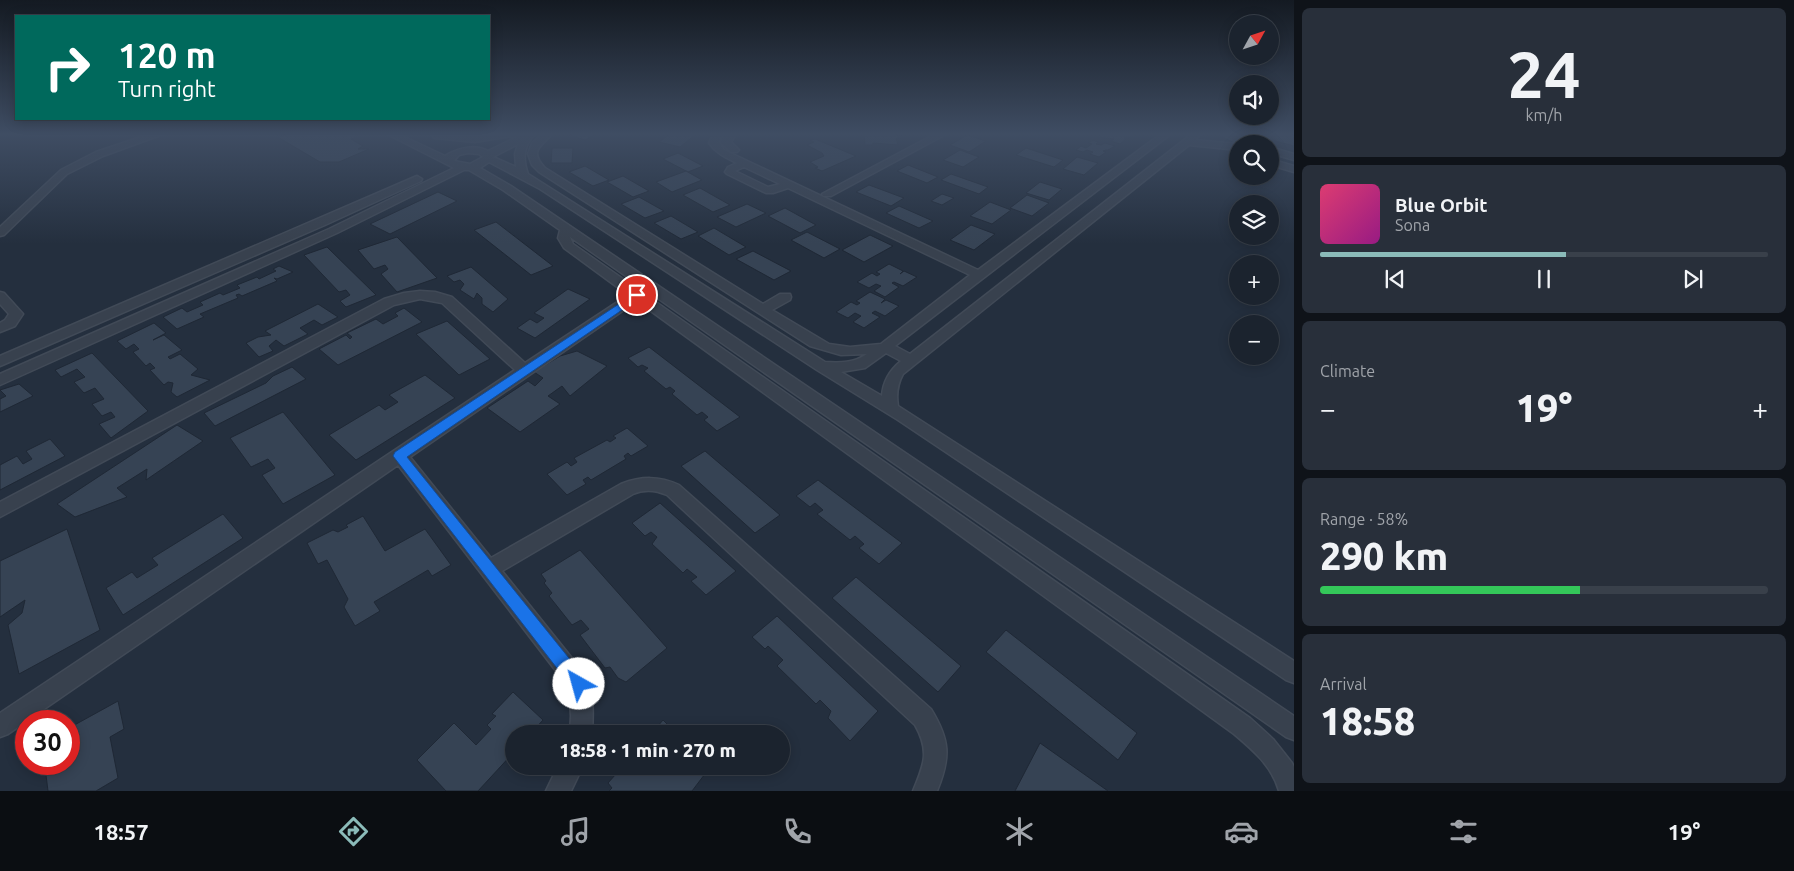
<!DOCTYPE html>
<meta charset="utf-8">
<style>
body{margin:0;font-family:Ubuntu,sans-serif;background:#282f3a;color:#f1f3f6;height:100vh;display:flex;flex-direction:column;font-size:19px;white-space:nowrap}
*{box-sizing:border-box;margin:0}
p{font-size:16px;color:#a0a4aa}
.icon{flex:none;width:28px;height:28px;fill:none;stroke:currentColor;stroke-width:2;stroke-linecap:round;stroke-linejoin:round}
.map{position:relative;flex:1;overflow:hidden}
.panel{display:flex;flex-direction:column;gap:8px;padding:8px;background:#0f1319;width:500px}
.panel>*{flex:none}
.top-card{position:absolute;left:15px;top:15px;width:475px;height:105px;border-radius:0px;box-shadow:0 2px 12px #0003,0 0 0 1px #39404a;background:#00695c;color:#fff;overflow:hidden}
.needle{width:32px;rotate:50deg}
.tools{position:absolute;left:1229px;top:15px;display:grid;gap:10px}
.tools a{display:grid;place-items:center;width:50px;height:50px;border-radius:50%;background:#1b232e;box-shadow:0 2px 12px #0003,0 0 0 1px #39404a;font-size:25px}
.speed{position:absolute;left:15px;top:710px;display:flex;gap:10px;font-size:25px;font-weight:700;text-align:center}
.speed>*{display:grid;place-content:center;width:65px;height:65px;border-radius:50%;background:#1b232e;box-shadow:0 2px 12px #0003,0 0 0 1px #39404a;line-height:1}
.speed .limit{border:8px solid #d22;background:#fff;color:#111}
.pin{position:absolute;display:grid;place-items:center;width:42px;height:42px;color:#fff;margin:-21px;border:2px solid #fff;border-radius:50%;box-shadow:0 1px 5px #0007}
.me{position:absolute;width:55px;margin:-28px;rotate:322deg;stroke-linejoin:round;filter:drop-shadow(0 0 4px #0008)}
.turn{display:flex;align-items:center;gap:18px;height:105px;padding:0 20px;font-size:22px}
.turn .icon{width:65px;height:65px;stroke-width:2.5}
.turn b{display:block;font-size:35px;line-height:42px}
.big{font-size:38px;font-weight:800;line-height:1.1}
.panel .tile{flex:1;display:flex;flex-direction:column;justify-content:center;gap:8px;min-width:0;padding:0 18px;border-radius:8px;background:#282f3a}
.panel .dial{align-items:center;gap:0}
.dial b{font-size:65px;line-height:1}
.song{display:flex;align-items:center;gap:15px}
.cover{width:60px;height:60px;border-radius:8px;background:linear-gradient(135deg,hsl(340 70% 55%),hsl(310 70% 35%))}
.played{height:5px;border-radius:2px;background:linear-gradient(90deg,#8bbbb9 55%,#39404a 55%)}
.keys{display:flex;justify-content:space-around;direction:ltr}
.heat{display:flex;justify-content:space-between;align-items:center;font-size:28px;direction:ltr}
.charge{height:8px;border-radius:4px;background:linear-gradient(90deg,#34c759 58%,#39404a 0)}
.trip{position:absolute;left:505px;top:725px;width:285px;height:50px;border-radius:25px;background:#1b232e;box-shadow:0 2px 12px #0003,0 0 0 1px #39404a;font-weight:800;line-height:50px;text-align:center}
.dock{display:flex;height:80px;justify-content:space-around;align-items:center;background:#0b0e12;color:#a0a4aa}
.dock .icon{width:35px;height:35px}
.dock .current{color:#8bbbb9}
.dock b{font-size:22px;color:#f1f3f6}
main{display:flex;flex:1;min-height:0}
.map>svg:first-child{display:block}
</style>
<main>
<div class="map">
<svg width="1294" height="791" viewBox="0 0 1294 791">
<rect width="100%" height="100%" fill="#242f3e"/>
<g fill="#364354" stroke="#1f2835">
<path d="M285 133H338L344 135 350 133 358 137 351 139 363 146 358 149H369L339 162H320L276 136 287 135Z"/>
<path d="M573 133H598L585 140 569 135Z"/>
<path d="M672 133H690L696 134 680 147 659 142Z"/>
<path d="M864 133H895V135L902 136 903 138H896L898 145 873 143V145H865Z"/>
<path d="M1111 133H1135L1129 138 1126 137 1124 138 1126 139 1120 144 1111 141 1114 139 1097 137 1102 134 1107 135Z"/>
<path d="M1261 133H1287L1294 135V146L1257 136Z"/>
<path d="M967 135 986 141 969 152 950 145Z"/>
<path d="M815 139 856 156 822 171 815 168 818 167 810 162 824 156 822 153 807 145 814 142 810 140Z"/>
<path d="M1093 140 1098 142 1096 144 1101 145 1105 143 1115 146 1108 150H1106L1103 151 1106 152 1099 157 1090 154 1093 152 1087 150 1083 152 1076 150 1081 146 1086 148 1092 144 1088 143Z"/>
<path d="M552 148H573L572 163H551Z"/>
<path d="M1026 148 1063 160 1054 167 1016 155Z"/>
<path d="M960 150 979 157 963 167 943 160Z"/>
<path d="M678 153 703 166 688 172 663 159Z"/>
<path d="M1077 157 1098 163 1084 175 1063 169Z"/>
<path d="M908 165 938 177 927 183 897 171Z"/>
<path d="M585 166 609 180 593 186 569 172Z"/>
<path d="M686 171 702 180 672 192 656 182Z"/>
<path d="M951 174 988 187 979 194 941 180Z"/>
<path d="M623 176 649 191 633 197 607 182Z"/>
<path d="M1040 182 1062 189 1049 200 1026 193Z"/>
<path d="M869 185 904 198 891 206 856 192Z"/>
<path d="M700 188 730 205 713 212 683 195Z"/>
<path d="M438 192 457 201 390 234 370 224Z"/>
<path d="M942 194 954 198 942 205 931 201Z"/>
<path d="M1027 195 1049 203 1032 216 1010 208Z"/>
<path d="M639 197 664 211 645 218 621 204Z"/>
<path d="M990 202 1011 210 992 224 970 216Z"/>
<path d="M747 204 766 213 736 227 717 217Z"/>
<path d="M899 206 933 221 919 228 886 213Z"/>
<path d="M785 208 816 225 800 233 768 216Z"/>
<path d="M671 216 698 232 681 239 654 223Z"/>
<path d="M496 222 553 266 531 275 474 230Z"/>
<path d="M971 225 995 234 974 250 950 240Z"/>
<path d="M714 228 746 247 729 255 698 236Z"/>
<path d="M807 232 840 249 824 258 791 240Z"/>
<path d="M870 235 893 246 864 262 842 250Z"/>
<path d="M397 237 437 278 397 292 381 274 388 269 385 265 374 269 358 250Z"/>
<path d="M327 247 376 295 346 307 340 301 350 295 346 290 339 292 304 255Z"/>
<path d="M753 251 791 271 774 280 736 259Z"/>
<path d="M889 264 903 271 900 274 904 271 917 277 903 286 894 282 892 283 899 287 885 297 874 291 881 286 876 284 869 288 857 282 872 273 877 276 880 274 876 272Z"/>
<path d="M279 266 293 272 277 279 274 278 277 281 242 296 239 294 236 295 238 298 200 314 204 317 177 329 163 317 182 308 187 312 203 305 200 302 220 293 223 295 240 288 237 285 257 277 259 279 276 271 273 269Z"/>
<path d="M471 267 508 299 493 312 482 304V298L477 293 474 299 460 290 464 284 460 280 454 282 447 276Z"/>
<path d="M568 289 590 299 535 338 517 328 530 319 537 323 544 318 534 313Z"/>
<path d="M870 292 885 299 881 303 886 300 899 306 885 316 875 311 872 313 880 317 864 328 853 322 861 316 855 313 848 318 836 312 851 302 857 305 860 303 856 301Z"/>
<path d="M318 304 338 317 322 325 314 320 300 328 308 334 284 346 276 340 269 346 273 351 259 357 246 343 258 337 271 335 265 331Z"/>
<path d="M404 308 422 322 338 365 319 349 346 335 350 339 352 337 347 333 376 319 383 324 398 316 395 313Z"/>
<path d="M447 321 490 359 459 375 416 334Z"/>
<path d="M154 323 166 333 153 340 164 335 182 350 168 357 170 359 180 354 198 369 191 375 210 380 177 397 171 392 173 383 168 382 164 385 150 370 155 368 150 363 146 366 133 352 139 349 134 344 126 349 117 341Z"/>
<path d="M649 347 740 417 717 431 704 420 708 417 702 412 697 415 672 394 675 391 670 387 666 389 644 371 648 368 642 365 638 367 628 358Z"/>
<path d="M577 351 607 366 570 396 562 386 548 396 560 404 520 432 487 408 528 381 535 386 543 378 534 372 560 356Z"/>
<path d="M92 353 148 411 111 438 99 424 115 417 111 412 102 416 92 404 104 399 95 388 84 393 74 382 85 377 77 369 61 377 55 370Z"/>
<path d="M292 367 306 379 215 426 204 413 266 383 273 376Z"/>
<path d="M425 375 455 398 356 460 329 435 379 405 385 410 398 402 389 395Z"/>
<path d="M19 384 33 396 0 412V399L6 396 0 390Z"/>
<path d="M283 412 335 475 283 504 262 475 275 468 268 459 251 467 230 438Z"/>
<path d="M177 425 203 441 146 480 147 469 117 488 127 497 75 517 57 504Z"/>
<path d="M627 428 648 446 631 456 628 453 624 456 626 459 591 480 588 477 583 480 586 484 567 495 547 474 567 462 571 466 577 462 574 458 607 440 610 442 616 438 613 436Z"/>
<path d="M50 439 65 456 0 490V465L17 456 23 464 32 459 26 451Z"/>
<path d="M705 451 780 515 755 533 681 466Z"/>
<path d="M818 480 902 543 879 564 859 548 864 544 855 536 850 540 817 514 823 510 815 503 810 507 796 496Z"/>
<path d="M660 503 736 571 706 595 691 581 697 577 687 569 683 573 652 544 657 537 651 532 645 536 632 523Z"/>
<path d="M223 514 243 538 123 615 106 588 132 572 137 578 158 565 152 558Z"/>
<path d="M363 516 385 551 425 529 451 565 432 576 428 570 374 602 380 611 355 626 344 607 348 599 327 560 318 564 307 543 333 530 338 532 348 527 346 525Z"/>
<path d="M67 529 100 630 19 674 8 625 22 613 25 600 0 617V561Z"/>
<path d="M580 550 667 648 626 682 618 678 610 667 605 668 580 635 589 629 581 620 572 625 549 596 552 593 544 583 546 581 541 574Z"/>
<path d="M856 577 961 666 938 692 832 598Z"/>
<path d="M777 616 878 711 850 741 828 718 831 711 820 700 816 704 777 666 783 660 768 646 765 649 752 637Z"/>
<path d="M1006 630 1137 733 1118 760 986 652Z"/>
<path d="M513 692 543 720 530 734H514V752L478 791H446L417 760 454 723 476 745 491 729 487 725 496 716 492 714Z"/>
<path d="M118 701 124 729 110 737 118 778 96 791H48L46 775 58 769 57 764H69V728Z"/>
<path d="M663 720 677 734H651Z"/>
<path d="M1040 743 1108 791H1015Z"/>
<path d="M623 766H711L692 791H609L612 788 608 783Z"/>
</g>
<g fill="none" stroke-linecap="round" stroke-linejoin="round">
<defs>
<g id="minor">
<path d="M153 133H166L103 156 67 174 4 235 0 236V227L61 170 96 152Z"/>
<path d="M385 133H396L445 156C457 148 475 144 488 151L525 133H536C524 145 522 157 528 174L825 362C840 363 854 363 867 354L841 355 810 346 539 172 532 165 528 154 532 143 543 133H553C542 146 528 150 545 168L763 304 780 294H790L791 297 790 300 772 310 829 344 850 347 881 344 970 275 788 188 773 193H766L727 174 725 172 728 167 737 163C725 157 717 154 709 143L714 133H724L720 137 719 143 724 150 978 270 1162 133H1172L895 346 910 354 1193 133H1202L1195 140 1238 144V150L1189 145 903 374C897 385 896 394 898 406L1294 661V683L1286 680 898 420 817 370 540 189 489 162 480 168 511 186 570 226 1294 716V740L1286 737 570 237 573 244 1250 718 1273 739 1292 763 1294 767V791H1279C1272 766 1253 750 1234 734L637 301 410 457 491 558 621 484C642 476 659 476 679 485L931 709C950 740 951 757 937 791H913C924 765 930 751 915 725L667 495C656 490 644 489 633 494L502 571 587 677C594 694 593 715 592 734H570L571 716 569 688 398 465 8 734 0 737V713L515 370 442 303 420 299 394 305 0 517V502L384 299 404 293 420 291 435 292 452 297 525 363 628 295 564 248 558 238 560 230 503 190 469 170H464L337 233 0 385V374L329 229 454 168ZM518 144 515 154 516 167 493 157ZM468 153 479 154 483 157 470 164 454 161 459 155ZM744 167 780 184 768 187 735 171ZM886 353 901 361C890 370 883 381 882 396L841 372 865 368Z"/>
<path d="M437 133 475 136 496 133H516L512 136 475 142 434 138 432 136Z"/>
<path d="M728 133H737L731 142 739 150 737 152H731L721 143 722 138Z"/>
<path d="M937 133H948L831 196H823L822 194Z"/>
<path d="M1219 133H1231L1254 144H1241Z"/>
<path d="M1270 147 1294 154V160L1270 153Z"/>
<path d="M1270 159 1294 166V172L1270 165Z"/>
<path d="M417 176 422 179 421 181 325 225 0 366V356Z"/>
<path d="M0 292 4 293 23 314 15 326 0 332V323L5 320 9 314 0 304Z"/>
<path d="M558 766H583L571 791H546Z"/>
</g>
</defs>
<use href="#minor" stroke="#414a57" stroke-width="3"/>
<use href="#minor" fill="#38414e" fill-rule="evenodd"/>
</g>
<linearGradient id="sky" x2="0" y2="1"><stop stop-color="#141a22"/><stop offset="0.55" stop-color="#3f4d63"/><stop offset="1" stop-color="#3f4d63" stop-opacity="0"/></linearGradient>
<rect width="1294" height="244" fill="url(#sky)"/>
<path fill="#1a73e8" stroke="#114b97" d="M637 292 641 293V297L407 457 585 678 587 684 585 689 579 692 573 689 393 456 395 452Z"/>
</svg>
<div class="tools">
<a><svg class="needle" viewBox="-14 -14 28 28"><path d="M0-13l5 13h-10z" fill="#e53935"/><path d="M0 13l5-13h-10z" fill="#a0a4aa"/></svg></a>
<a><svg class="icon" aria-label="sound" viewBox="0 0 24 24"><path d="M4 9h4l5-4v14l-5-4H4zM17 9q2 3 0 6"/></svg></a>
<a><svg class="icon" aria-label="search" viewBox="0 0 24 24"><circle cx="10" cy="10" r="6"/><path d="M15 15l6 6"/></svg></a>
<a><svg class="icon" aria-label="layers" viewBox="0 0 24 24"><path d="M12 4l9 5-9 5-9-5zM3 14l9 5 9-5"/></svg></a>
<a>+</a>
<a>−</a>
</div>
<div class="speed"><div class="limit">30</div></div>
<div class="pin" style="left:637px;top:295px;background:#d93025"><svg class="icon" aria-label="arrive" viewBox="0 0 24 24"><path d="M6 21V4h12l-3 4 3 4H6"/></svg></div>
<svg class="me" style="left:579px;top:684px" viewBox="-20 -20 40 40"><circle r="19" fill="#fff"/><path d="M0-13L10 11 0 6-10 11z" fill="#1a73e8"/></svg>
<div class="trip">18:58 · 1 min · 270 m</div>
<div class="top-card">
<div class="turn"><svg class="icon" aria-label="right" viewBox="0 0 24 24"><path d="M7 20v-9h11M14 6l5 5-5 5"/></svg><div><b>120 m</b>Turn right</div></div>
</div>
</div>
<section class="panel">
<div class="tile dial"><b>24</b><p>km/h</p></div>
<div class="tile">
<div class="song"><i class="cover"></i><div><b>Blue Orbit</b><p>Sona</p></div></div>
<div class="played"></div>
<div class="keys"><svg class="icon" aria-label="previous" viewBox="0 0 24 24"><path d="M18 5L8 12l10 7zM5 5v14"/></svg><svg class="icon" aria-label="pause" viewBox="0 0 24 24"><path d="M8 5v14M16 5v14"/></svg><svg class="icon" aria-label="next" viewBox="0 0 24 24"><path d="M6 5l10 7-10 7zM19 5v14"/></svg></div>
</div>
<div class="tile"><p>Climate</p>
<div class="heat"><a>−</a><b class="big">19°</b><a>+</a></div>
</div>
<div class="tile"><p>Range · 58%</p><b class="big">290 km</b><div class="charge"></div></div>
<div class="tile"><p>Arrival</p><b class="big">18:58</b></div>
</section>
</main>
<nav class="dock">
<b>18:57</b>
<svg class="icon current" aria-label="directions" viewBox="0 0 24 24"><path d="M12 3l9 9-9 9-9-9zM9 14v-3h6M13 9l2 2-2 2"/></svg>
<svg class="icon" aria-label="music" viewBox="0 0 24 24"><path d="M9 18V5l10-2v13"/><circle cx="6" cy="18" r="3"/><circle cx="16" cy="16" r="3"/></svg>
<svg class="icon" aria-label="phone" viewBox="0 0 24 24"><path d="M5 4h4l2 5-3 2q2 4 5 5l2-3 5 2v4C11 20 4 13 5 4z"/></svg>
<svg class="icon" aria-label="climate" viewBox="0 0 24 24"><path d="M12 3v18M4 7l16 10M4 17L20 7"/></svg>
<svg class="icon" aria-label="car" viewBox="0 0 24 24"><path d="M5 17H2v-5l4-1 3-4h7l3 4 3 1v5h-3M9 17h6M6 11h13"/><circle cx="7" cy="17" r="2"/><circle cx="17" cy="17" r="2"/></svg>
<svg class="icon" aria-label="filters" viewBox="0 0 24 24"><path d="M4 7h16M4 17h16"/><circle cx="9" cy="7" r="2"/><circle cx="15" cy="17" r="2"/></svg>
<b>19°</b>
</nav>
